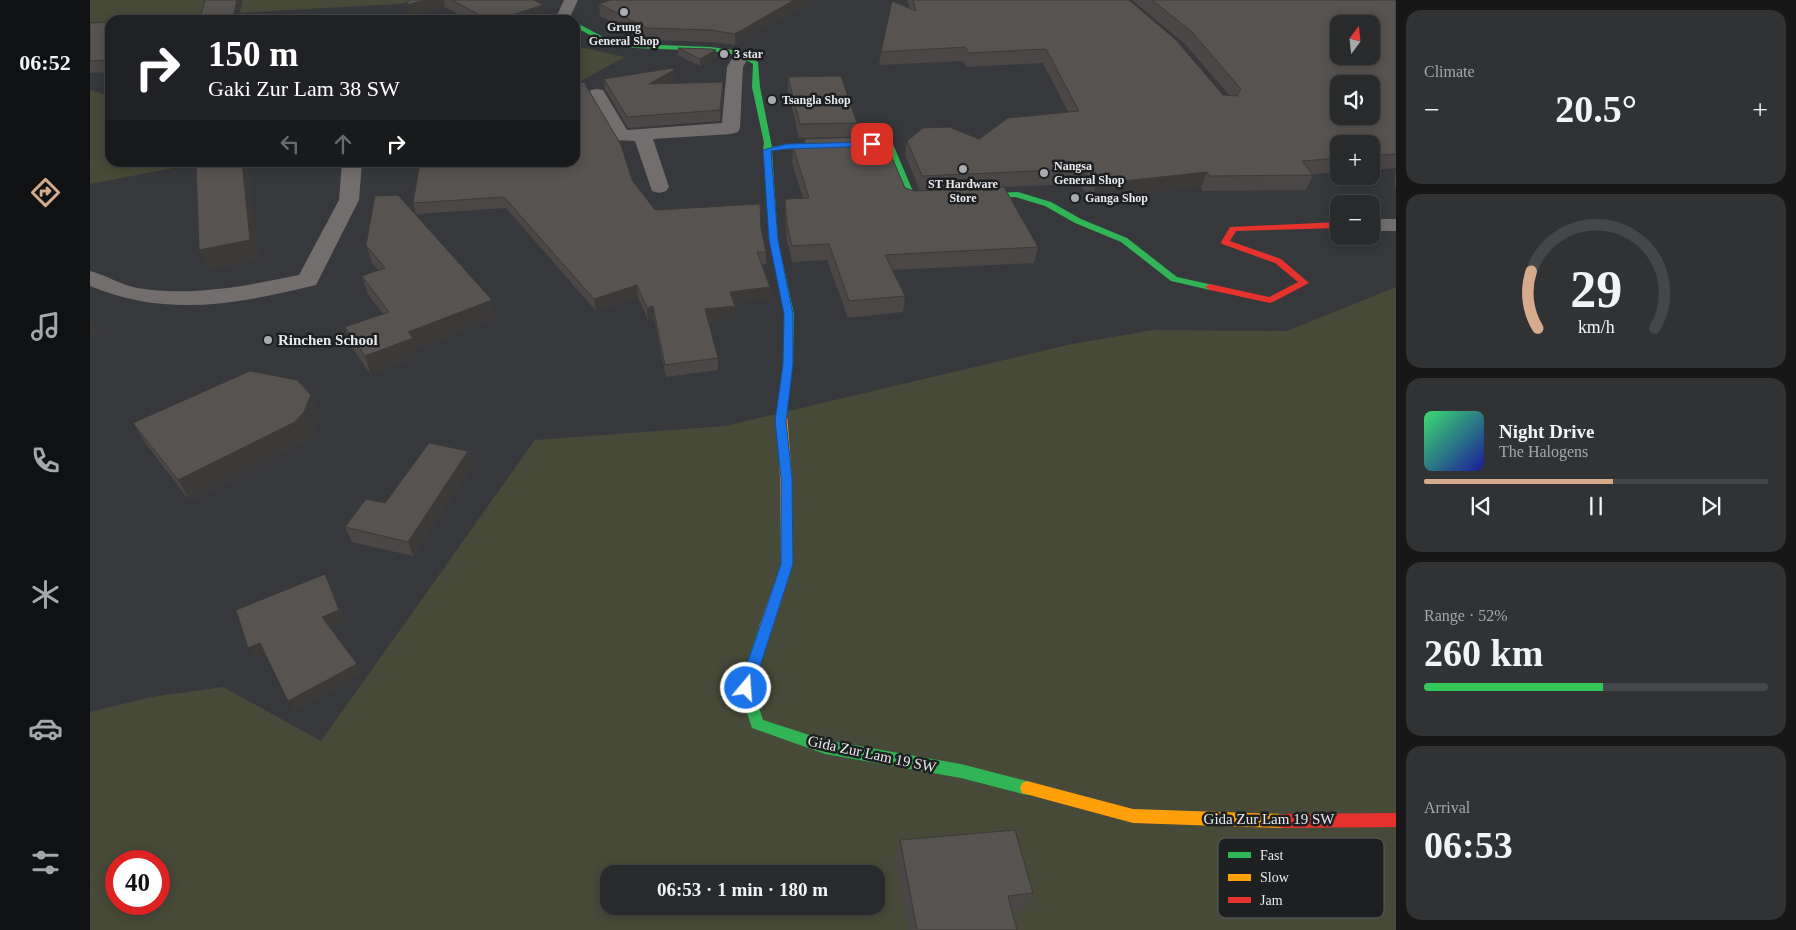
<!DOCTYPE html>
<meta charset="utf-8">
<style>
body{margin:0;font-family:Georgia,serif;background:#313234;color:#f1f3f6;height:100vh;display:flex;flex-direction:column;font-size:19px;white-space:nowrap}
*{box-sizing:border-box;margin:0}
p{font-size:16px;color:#a5a7a9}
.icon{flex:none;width:28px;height:28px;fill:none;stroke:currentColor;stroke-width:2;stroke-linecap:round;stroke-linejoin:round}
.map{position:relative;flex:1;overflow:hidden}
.panel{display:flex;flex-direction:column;gap:10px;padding:10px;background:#171718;width:400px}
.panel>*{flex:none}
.hud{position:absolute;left:15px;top:15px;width:475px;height:152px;border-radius:15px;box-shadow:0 2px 12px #0003,0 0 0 1px #454648;background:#202124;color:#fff;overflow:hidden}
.needle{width:32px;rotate:15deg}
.buttons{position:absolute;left:1240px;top:15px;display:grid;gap:10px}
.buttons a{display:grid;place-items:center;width:50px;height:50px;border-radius:10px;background:#292a2c;box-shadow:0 2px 12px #0003,0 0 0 1px #454648;font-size:25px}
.speed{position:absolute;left:15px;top:850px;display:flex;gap:10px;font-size:25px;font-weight:700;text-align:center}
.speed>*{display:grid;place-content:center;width:65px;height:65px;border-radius:50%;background:#292a2c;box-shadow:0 2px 12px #0003,0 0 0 1px #454648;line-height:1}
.speed .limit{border:8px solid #d22;background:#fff;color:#111}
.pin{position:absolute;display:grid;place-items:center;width:42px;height:42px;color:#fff;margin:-21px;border-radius:10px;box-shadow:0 2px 8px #0006}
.me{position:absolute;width:55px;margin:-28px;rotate:18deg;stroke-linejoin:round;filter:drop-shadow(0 0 4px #0008)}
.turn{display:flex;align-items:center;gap:18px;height:105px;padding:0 20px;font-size:22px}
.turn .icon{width:65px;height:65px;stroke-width:2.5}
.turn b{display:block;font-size:35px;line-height:42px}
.lanes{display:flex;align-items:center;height:48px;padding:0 20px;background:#0003;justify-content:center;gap:25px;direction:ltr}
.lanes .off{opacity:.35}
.big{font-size:38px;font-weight:700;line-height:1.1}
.panel .tile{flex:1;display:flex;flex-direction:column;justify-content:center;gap:8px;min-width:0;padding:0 18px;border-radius:15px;background:#313234}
.panel .dial{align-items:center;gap:0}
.dial svg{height:130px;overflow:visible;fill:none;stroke:#454648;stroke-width:7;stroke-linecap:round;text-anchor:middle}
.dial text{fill:#f1f3f6;stroke:none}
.song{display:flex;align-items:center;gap:15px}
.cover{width:60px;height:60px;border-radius:8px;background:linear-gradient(135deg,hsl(140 70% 55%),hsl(240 70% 35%))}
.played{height:5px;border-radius:2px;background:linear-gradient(90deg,#d6ab8b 55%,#454648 55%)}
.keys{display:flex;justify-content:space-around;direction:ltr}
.heat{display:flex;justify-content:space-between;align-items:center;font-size:28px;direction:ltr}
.charge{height:8px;border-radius:4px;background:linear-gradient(90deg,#34c759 52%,#454648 0)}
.trip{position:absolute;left:510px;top:865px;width:285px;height:50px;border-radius:15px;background:#292a2c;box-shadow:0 2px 12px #0003,0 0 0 1px #454648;font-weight:700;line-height:50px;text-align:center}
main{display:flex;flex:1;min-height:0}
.tabs{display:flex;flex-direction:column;width:90px;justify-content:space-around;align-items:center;background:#101112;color:#a5a7a9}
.tabs .icon{width:35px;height:35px}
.tabs .current{color:#d6ab8b}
.tabs b{font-size:22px;color:#f1f3f6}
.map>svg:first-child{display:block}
</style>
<main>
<nav class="tabs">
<b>06:52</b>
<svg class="icon current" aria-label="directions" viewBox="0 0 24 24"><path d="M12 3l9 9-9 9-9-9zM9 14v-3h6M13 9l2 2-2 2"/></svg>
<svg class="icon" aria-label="music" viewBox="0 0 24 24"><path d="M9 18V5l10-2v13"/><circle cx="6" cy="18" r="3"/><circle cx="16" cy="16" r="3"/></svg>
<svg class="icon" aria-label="phone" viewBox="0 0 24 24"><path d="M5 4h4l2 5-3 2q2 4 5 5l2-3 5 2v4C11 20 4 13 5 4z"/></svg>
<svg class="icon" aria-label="climate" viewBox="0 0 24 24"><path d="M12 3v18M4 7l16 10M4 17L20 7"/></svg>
<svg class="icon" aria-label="car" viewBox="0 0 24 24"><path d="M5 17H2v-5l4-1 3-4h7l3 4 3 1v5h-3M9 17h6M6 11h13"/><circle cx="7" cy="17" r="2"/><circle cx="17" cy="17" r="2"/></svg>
<svg class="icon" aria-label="filters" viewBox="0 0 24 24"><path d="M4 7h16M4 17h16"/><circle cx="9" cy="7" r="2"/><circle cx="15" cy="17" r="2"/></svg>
</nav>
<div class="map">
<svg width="1306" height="930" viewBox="0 0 1306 930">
<rect width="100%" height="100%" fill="#37383b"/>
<g fill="#474a38" fill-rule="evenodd">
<path d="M0 0H328L309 4 20 20V25L0 26Z"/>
<path d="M485 46 535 57 485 84Z"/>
<path d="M0 90 20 96V162L110 163 0 184Z"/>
<path d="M1306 287V930H0V712L61 697 133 687 231 741 445 440 635 426 982 344 1063 330 1197 331ZM26 861H69V904H26ZM519 874H786V906H519Z"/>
</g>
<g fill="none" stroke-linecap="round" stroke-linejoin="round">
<g fill="#716e6d" fill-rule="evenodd">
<path d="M474 0H488L479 19 459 20 468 13Z"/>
<path d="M652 50 658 52 660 55 653 67 650 128 648 132 641 134 563 139 579 187 576 191 569 193 562 191 545 141 524 140 498 94 501 90 507 89 513 90 537 130 632 123 637 67 646 52Z"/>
<path d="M252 162H272L269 200 226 285C148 304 77 318 0 286V271C16 275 31 285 47 288 101 297 156 286 209 275L249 200Z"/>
<rect x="1281" y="219" width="25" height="12"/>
</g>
<g fill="#30b455" fill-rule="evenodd">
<path d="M485 22 517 39 545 44 621 47 650 51 668 62 670 87 682 147 697 144 802 142 825 196 928 192 961 202 991 219 1037 238 1087 277 1123 285 1125 287 1120 290 1081 281 1031 242 985 223 955 206 925 197 819 201 796 146 697 148 682 151 688 240 704 314 703 364 697 415 692 419 688 418 687 415 693 364 694 314 680 240 673 150 674 143 662 87 663 64 648 55 621 51 545 48 515 43 485 27Z"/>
<path d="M676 622 681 623 683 627 663 688 673 720 735 740 871 764 937 781 942 783 944 788 942 793 937 795 871 778 735 754 662 728 649 688 669 627 671 623Z"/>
</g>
<g fill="#ff9f0a" fill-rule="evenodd">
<path d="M692 411 697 415 702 478 703 564 683 627 681 631 676 632 671 631 669 627 691 564 690 478 687 415Z"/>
<path d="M937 781 1043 809 1192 814 1197 816 1200 821 1197 826 1192 828 1043 823 932 793 930 788 932 783Z"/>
</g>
<g fill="#e5322d" fill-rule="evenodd">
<path d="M1249 222V228L1146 231 1140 241 1191 259 1219 283 1183 302 1180 303 1120 290 1115 287 1120 284 1179 297 1208 282 1185 263 1132 244 1131 242 1140 227Z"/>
<path d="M1306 813V827L1192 828 1187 826 1184 821 1187 816 1192 814Z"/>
</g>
</g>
<g fill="#4a4746">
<path d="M319 0H444L455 17 446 20H379L355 7 320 17Z"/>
<path d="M521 0H721V1L645 45 621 42 558 40 510 16 509 4Z"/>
<path d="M817 0H1039L1133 95H1139L1096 45 1042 0H1306V186L1304 185 1306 168 1281 170V144H1249V172L1223 174V175L1216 190 1113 191 1111 187 1002 199 988 184 914 187 948 247 944 263 803 270 815 296 813 312 758 318 737 260 702 262 697 240 695 215V199L713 198 702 163 703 147H714V139L785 164 815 188 824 191H830L815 155 817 141 889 139 978 112 953 63 877 67 873 61 789 65 791 52 820 8Z"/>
<path d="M20 22V72L0 73V23Z"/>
<path d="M588 48 626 57 610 66 588 55Z"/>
<path d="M584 70V81L580 83 633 93 630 121 538 128 515 89 514 79Z"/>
<path d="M698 77 767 123 766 137 709 138 698 90Z"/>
<path d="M496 86 542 180 565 210 671 228 676 252V264H671L680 299 644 303 645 318 618 321 628 358V370L576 377 564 318 558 320 548 297 506 311 416 208 326 214 323 203 485 162Z"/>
<path d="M276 245 406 318 326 349 328 356 281 375 261 346 255 327 293 314 278 294 272 276 288 270 282 263Z"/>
<path d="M221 395 230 416 223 433 214 443 100 501 56 444 43 423Z"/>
<path d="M378 451 383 466 323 556 262 542 255 527 295 503Z"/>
<path d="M810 840 943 893 934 910 922 911 927 930H819L805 857Z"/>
</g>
<g fill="#3c3a39">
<path d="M147 0H153L148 20 143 18Z"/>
<path d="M334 0H354L355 7 320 17 317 5Z"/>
<path d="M704 0H721V1L645 45V34Z"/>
<path d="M453 5 455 17 446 20H406Z"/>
<path d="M626 50V57L610 66V59Z"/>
<path d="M584 70V81L560 95 559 84Z"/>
<path d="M633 82V93L630 121V110Z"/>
<path d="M152 162H156L159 171 169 260 119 271 109 250Z"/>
<path d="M1117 172 1111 187 1002 199 1006 184Z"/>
<path d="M547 285 548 297 506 311 504 299Z"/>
<path d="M680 287V299L640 304V292Z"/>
<path d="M402 300 406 318 326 349 328 356 281 375 275 356 318 332Z"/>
<path d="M563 306 564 318 558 320 557 308Z"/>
<path d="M645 306V318L615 321V309Z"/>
<path d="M0 316 9 333 0 337Z"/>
<path d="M221 395 230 416 223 433 214 443 100 501 88 480Z"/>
<path d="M378 451 383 466 323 556 318 542Z"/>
<path d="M235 574 241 585 255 621 237 628 232 617Z"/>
<path d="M170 643 176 654 165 658 158 648Z"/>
<path d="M267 664 272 675 204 711 198 701Z"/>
</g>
<g fill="#565351" stroke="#3c3a39" fill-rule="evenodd">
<path d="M115 0H147L143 18 180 15 179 20H61L110 18Z"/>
<path d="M319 0H334L317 5Z"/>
<path d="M362 0H444L453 5 406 20H399Z"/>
<path d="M521 0H704L645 34 621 30 557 28 509 4Z"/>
<path d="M823 0H1039L1086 40 1133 95 1147 96 1151 89 1101 31 1062 0H1306V154L1281 156V144H1249V158L1212 161 1223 175 1119 176 1117 172 1006 184 992 169 832 176 817 141 833 128 859 127 889 139 918 118 989 111 956 49 879 53 875 47 791 52 802 1 826 11ZM1249 24H1281V56H1249ZM1249 84H1281V116H1249Z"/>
<path d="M20 22V60L0 61V23Z"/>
<path d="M588 48 621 49 626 50 610 59Z"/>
<path d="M583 68 584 70 559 84 633 82 630 110 537 117 514 79Z"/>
<path d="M751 76 767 123 710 124 698 77Z"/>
<path d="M496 82 495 84 531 145 542 180 565 210 670 204 671 228 676 252H667L680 287 640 292 645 306 615 309 628 358 575 365 563 306 557 308 547 285 504 299 414 197 323 203 330 162H485V83Z"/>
<path d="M772 137 785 164 800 153 815 188 824 191 914 187 948 247 795 255 815 296 759 301 739 244 702 246 697 224 695 199 719 198 703 147H716L714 139Z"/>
<path d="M106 162H152L160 240 109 250Z"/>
<path d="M308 195 402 300 318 332 323 338 275 356 255 327 299 312 272 276 295 268 276 245 285 196Z"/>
<path d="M160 371 207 380 221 395 214 412 205 422 88 480 43 423Z"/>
<path d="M339 443 378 451 318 542 255 527 276 499 295 503Z"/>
<path d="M235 574 249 610 232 617 267 664 198 701 170 643 158 648 146 610Z"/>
<path d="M925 830 943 893 918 896 927 930H827L810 840Z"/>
</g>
<path fill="#1a73e8" stroke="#114b97" d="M782 142 786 144 785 146 697 149 681 151 688 240 703 314V364L696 421 702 478 703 564 663 688 661 692 656 694 651 692 649 688 691 564V478L685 421 693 364 694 314 679 240 673 150 697 144Z"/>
<g fill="#a9abaf" stroke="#1e1f21" stroke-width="2">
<circle cx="534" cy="12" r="5"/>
<circle cx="634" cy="54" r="5"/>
<circle cx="682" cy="100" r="5"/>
<circle cx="873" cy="169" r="5"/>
<circle cx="954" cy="173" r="5"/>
<circle cx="985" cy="198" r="5"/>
<circle cx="178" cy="340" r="5"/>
</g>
<g text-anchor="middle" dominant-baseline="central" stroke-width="5" stroke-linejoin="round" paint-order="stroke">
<g font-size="12" font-weight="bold" fill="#e7e9ed" stroke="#1e1f21" text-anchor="start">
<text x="534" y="27" text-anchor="middle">Grung<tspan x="534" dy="14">General Shop</tspan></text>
<text x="644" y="54">3 star</text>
<text x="692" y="100">Tsangla Shop</text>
<text x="964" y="166">Nangsa<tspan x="964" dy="14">General Shop</tspan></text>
<text x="873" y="184" text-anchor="middle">ST Hardware<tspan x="873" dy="14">Store</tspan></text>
<text x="995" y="198">Ganga Shop</text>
</g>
<g font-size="15" font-weight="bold" fill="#e7e9ed" stroke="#1e1f21" text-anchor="start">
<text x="188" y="340">Rinchen School</text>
</g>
<g font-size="15" fill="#e7e9ed" stroke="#1e1f21">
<text transform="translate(782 754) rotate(12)">Gida Zur Lam 19 SW</text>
<text x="1179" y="819">Gida Zur Lam 19 SW</text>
</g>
</g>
<rect x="1128" y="838" width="166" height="80" rx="8" fill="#1e1f21" stroke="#5a5c5e" stroke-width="1"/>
<rect x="1138" y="852" width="23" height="6" fill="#30b455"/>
<rect x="1138" y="874" width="23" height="7" fill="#ff9f0a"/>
<rect x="1138" y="897" width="23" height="6" fill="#e5322d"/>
<g font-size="14" fill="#e7e9ed">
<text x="1170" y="860">Fast</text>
<text x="1170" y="882">Slow</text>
<text x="1170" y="905">Jam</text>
</g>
</svg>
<div class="buttons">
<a><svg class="needle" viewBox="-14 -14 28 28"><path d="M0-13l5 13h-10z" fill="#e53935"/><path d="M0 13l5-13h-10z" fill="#a5a7a9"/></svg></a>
<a><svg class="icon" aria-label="sound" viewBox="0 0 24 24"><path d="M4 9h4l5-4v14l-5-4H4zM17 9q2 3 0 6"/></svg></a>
<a>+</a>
<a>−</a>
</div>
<div class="speed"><div class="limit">40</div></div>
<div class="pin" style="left:782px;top:144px;background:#d93025"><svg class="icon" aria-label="arrive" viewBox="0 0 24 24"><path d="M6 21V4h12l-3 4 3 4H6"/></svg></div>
<svg class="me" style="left:656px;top:688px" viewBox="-20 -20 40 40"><circle r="17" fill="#1a73e8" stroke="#fff" stroke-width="3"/><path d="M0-11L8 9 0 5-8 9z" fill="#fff"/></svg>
<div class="trip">06:53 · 1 min · 180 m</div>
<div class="hud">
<div class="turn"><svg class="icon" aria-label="right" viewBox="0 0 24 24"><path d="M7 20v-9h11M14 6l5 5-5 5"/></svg><div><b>150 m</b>Gaki Zur Lam 38 SW</div></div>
<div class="lanes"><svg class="icon off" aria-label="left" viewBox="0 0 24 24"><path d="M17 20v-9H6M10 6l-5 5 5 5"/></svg><svg class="icon off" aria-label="ahead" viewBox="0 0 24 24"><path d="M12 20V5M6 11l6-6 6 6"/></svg><svg class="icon" aria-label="right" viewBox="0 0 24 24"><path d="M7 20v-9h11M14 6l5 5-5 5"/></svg></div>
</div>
</div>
<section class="panel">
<div class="tile"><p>Climate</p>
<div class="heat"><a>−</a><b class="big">20.5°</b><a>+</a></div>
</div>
<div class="tile dial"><svg viewBox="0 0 100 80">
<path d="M14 69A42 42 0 1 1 86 69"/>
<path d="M14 69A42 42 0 0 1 10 34" stroke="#d6ab8b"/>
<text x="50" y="56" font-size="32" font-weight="700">29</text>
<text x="50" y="72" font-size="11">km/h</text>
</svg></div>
<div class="tile">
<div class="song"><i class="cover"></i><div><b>Night Drive</b><p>The Halogens</p></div></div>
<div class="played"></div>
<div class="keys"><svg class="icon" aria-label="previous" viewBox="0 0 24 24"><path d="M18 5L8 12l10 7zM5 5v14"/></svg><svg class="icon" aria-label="pause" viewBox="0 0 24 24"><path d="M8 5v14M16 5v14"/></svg><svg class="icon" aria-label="next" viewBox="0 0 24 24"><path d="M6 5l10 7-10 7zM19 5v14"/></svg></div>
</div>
<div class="tile"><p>Range · 52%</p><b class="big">260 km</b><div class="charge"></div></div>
<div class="tile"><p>Arrival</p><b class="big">06:53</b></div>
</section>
</main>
